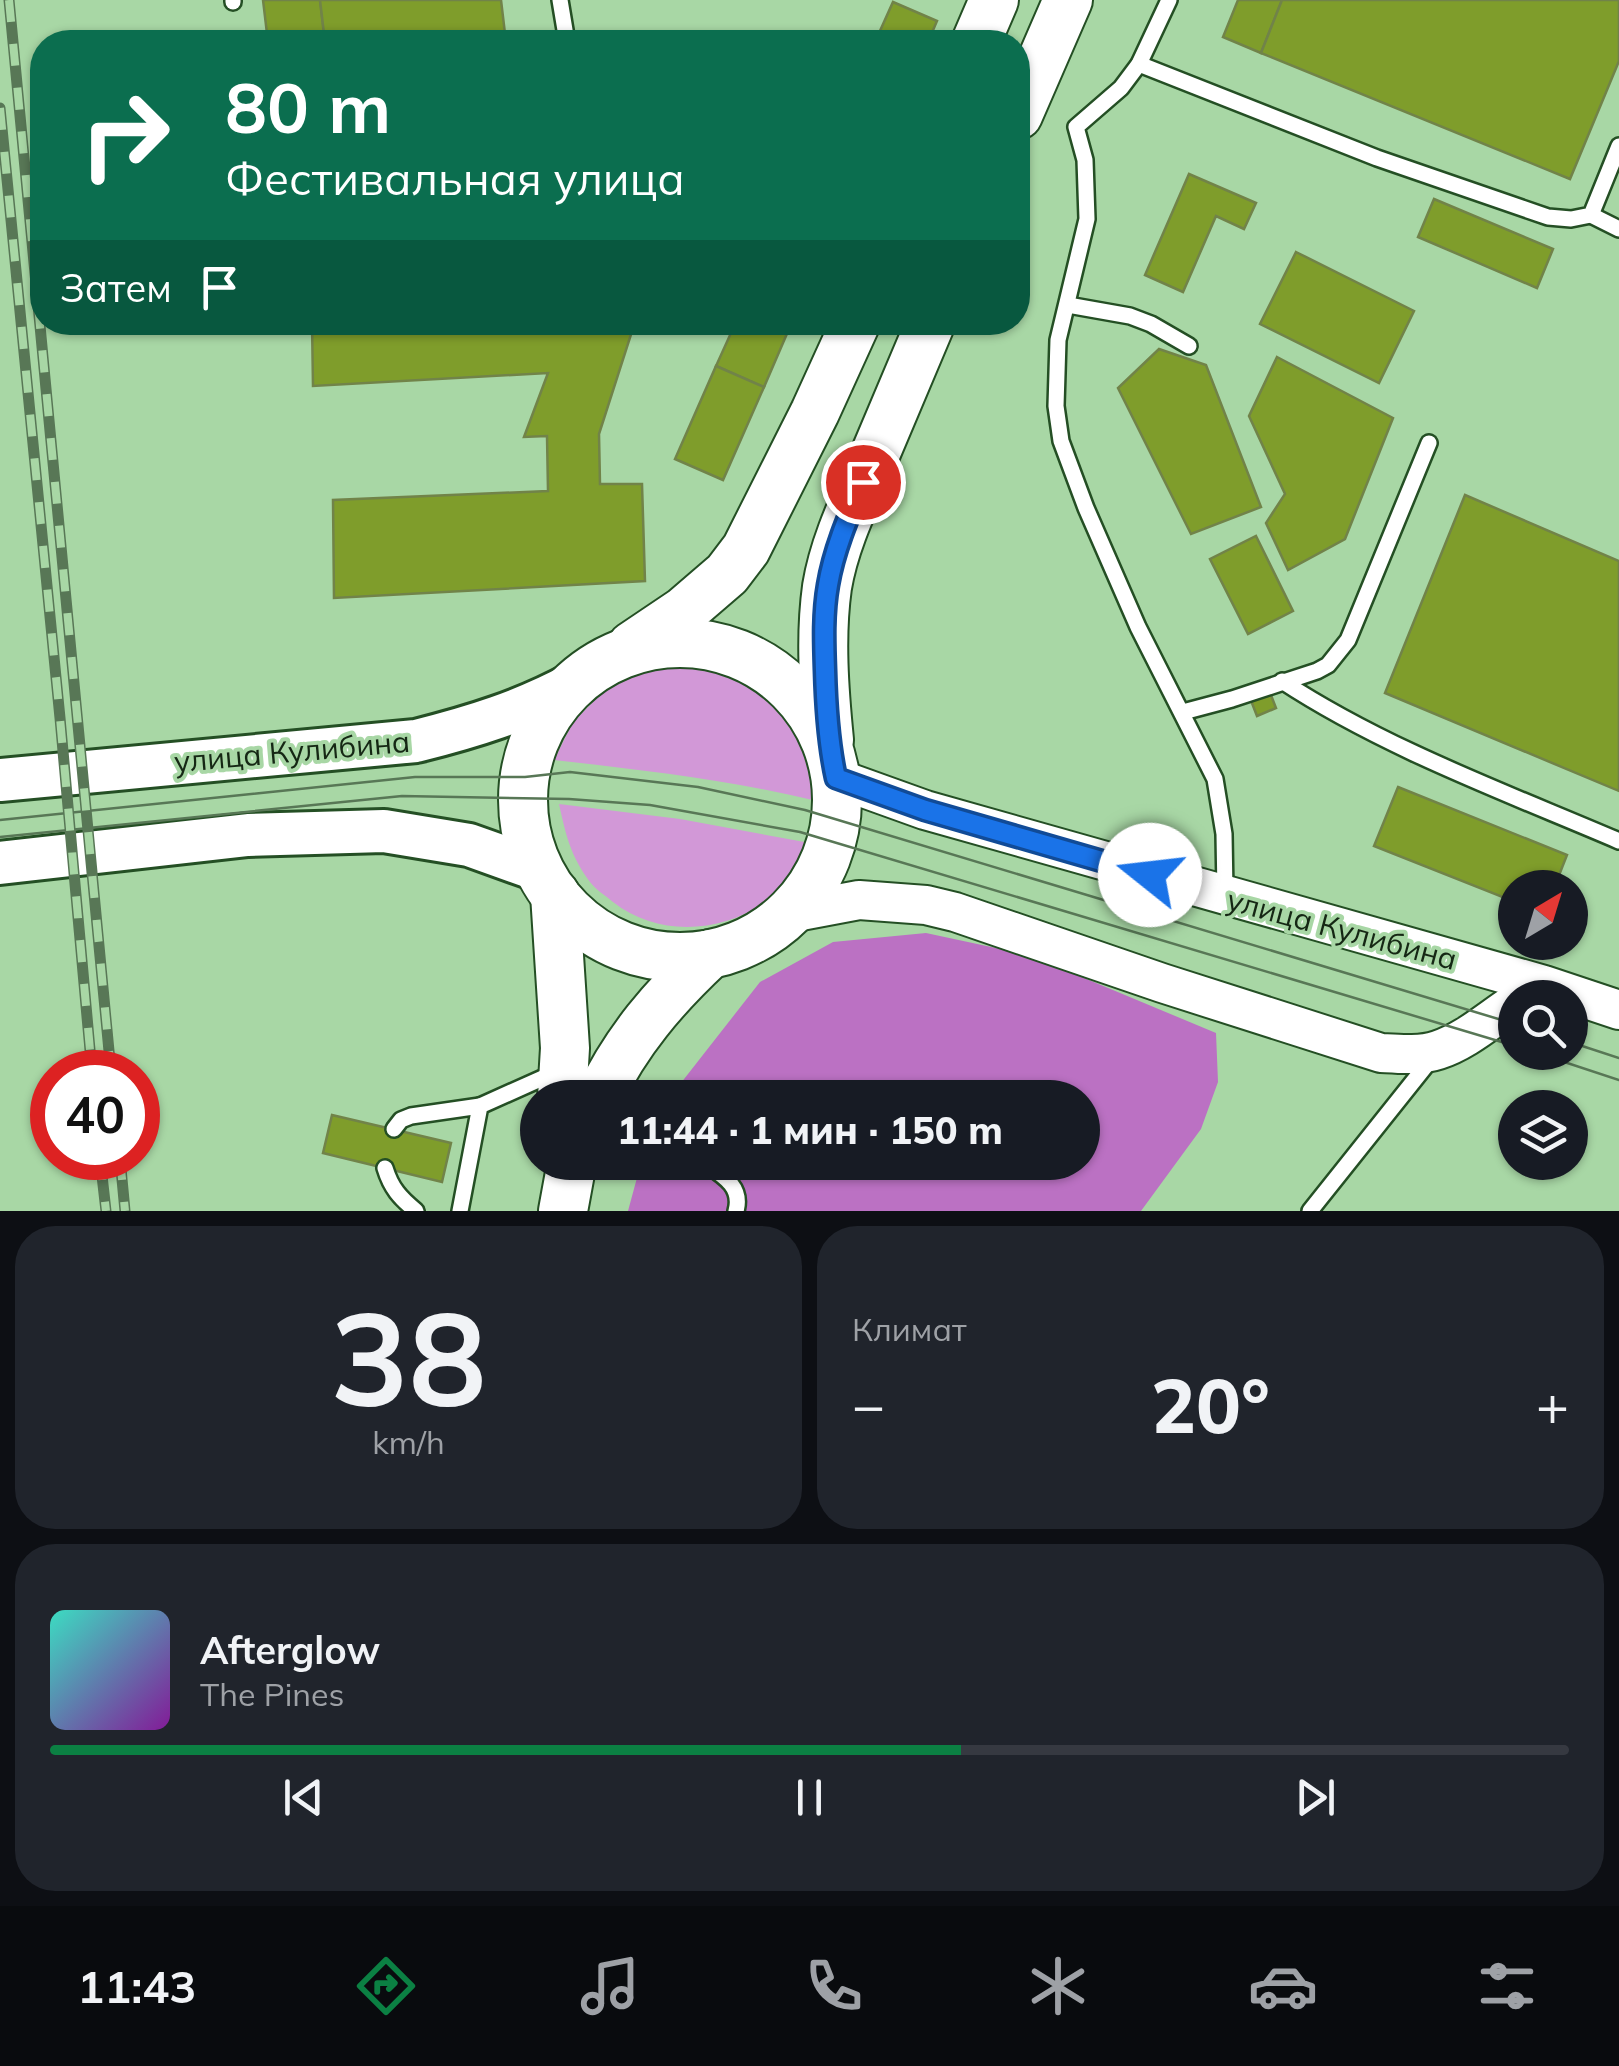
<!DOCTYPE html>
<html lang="ru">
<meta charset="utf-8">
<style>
body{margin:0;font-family:Mulish,sans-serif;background:#20242c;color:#f1f3f6;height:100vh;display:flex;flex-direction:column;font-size:38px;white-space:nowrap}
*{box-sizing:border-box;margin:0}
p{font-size:32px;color:#9ea1a6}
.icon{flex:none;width:55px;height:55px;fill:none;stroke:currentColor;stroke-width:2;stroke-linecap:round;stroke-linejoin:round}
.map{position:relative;height:1211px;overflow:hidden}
.panel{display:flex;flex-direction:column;gap:15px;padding:15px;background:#0d0f14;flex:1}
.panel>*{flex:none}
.guide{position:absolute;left:30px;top:30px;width:1000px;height:305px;border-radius:40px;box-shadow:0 2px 8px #0004;background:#0b6e4f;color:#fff;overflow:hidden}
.needle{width:65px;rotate:38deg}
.fabs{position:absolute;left:1498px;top:870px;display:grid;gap:20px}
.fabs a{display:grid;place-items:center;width:90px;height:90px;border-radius:50%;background:#171b24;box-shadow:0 2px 8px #0004;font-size:50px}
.speed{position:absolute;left:30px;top:1050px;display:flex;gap:20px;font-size:50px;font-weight:700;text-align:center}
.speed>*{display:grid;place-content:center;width:130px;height:130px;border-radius:50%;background:#171b24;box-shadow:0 2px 8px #0004;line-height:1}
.speed .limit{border:15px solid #d22;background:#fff;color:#111}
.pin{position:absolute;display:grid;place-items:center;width:85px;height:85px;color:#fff;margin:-42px;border:5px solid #fff;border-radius:50%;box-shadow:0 2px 10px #0007}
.me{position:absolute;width:110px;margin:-55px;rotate:286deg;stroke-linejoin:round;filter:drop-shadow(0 0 8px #0008)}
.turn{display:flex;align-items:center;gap:35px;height:210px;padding:0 30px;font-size:45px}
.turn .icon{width:130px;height:130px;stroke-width:2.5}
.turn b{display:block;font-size:70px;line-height:85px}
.then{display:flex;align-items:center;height:95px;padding:0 30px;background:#0003;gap:20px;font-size:38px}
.big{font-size:75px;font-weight:800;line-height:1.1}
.panel .widget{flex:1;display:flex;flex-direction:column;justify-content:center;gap:15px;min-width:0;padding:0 35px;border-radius:40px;background:#20242c}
.panel .dial{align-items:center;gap:0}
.dial b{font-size:130px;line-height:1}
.song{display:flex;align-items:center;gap:30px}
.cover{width:120px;height:120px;border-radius:15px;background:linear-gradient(135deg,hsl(170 70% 55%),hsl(290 70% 35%))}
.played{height:10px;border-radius:5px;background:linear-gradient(90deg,#0b8043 60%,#363941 60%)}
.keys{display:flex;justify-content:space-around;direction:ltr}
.heat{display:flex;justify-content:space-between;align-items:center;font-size:55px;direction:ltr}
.panel .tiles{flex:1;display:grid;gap:15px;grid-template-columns:1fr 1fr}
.widget:last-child{grid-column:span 2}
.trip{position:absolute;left:520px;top:1080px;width:580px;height:100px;border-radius:50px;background:#171b24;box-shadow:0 2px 8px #0004;font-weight:800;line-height:100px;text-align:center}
.menu{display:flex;height:160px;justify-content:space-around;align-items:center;background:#090b0e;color:#9ea1a6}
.menu .icon{width:70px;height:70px}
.menu .selected{color:#0b8043}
.menu b{font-size:45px;color:#f1f3f6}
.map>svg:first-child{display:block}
</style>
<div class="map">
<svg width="1619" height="1211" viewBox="0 0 1619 1211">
<rect width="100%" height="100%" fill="#a8d7a5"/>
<g fill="#d298d7">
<path d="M682 666 724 673 762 692 791 721 811 759 817 801C730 780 643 770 554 760L573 722 603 692 640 673Z"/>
<path d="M559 804 680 819 810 843C803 855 796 872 787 883 743 931 665 943 613 902 605 895 596 890 590 882 570 855 566 835 559 804Z"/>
</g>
<path fill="#bb71c3" d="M926 933 1029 955 1216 1033 1218 1082 1201 1129 1141 1211H628L641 1163 1082 1162V1098L670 1097 760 982 833 942Z"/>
<g fill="#7f9d2b" stroke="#718349" stroke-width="2.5">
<path d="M263 0H320L325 42H268Z"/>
<path d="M320 0H501L506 42H325Z"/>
<path d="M1238 0H1282L1261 53 1223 37Z"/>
<path d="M1282 0H1619V61L1570 179 1261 53Z"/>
<path d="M893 2 937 21 928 42H875Z"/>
<path d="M1189 174 1256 203 1244 229 1216 216 1183 292 1145 275Z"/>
<path d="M1434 199 1553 249 1537 288 1418 237Z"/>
<path d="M1296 252 1414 311 1379 383 1260 324Z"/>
<path d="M312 322H635L599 434 600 484H642L645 581 334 598 333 500 548 491 547 436 524 437 548 373 313 386Z"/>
<path d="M736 322H792L764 387 716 366Z"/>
<path d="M1159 349 1206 365 1261 507 1191 534 1118 388Z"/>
<path d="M1277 357 1393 418 1345 539 1288 570 1266 523 1285 494 1249 416Z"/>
<path d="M716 366 764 387 723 480 675 459Z"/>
<path d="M1465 495 1619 561V791L1385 693Z"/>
<path d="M1256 536 1293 611 1248 634 1210 559Z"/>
<path d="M1269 690 1276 708 1257 716 1250 698Z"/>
<path d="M1398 787 1567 855 1554 888H1515V902L1374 846Z"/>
<path d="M332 1115 451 1143 442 1182 323 1153Z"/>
</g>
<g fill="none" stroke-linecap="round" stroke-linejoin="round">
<defs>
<g id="service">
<path d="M233 0V2"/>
<path d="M560 0 567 42"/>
<path d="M1169 0 1139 64 1121 88 1076 127 1085 160 1087 219 1058 340 1056 406 1061 441 1086 508 1138 627 1215 779 1224 834 1225 893"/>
<path d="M1139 64 1377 158 1548 217 1571 219 1591 215 1619 146"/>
<path d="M1591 215 1619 229"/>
<path d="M1068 305 1130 316 1151 324 1189 346"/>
<path d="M1282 681C1384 748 1507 793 1619 841"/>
<path d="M1183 712 1232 699 1317 671 1328 665 1348 640 1429 443"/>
<path d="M394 1129 401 1120 411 1116 480 1106"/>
<path d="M703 1162C722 1175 743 1186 736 1211"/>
<path d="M385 1168C391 1188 400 1198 416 1211"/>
<path d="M460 1211 480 1106 556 1072"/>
<path d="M1310 1211 1432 1058"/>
</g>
<g id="tertiary">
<path d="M836 778 925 810 1544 985 1619 1010"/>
<path d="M790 913 859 900 926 905 955 912 1162 983 1381 1053C1399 1054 1420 1056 1438 1050 1466 1041 1490 1019 1515 1003"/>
</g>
<g id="secondary">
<path d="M0 780 416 741C472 727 524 711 575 683"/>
<path d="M0 863 248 835 384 831 469 845 539 870"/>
</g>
<g id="primary">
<path d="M976 42 994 0"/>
<path d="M1018 115 1068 0"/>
<circle cx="680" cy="800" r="157"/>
<path d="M632 646 684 611 727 574 746 549 815 412 856 322"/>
<path d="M829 740C824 690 820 637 827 587 834 544 854 503 871 464 891 417 911 370 931 322"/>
<path d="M555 894 565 1048 562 1098"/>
<path d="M599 1098C626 1041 664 997 710 954"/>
<path d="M563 1211 572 1162"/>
</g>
</defs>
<use href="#service" stroke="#244f24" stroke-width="20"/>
<use href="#tertiary" stroke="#244f24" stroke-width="42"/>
<use href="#secondary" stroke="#244f24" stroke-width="48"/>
<use href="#primary" stroke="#244f24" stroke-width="52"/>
<use href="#service" stroke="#fff" stroke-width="15"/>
<use href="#tertiary" stroke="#fff" stroke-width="38"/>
<use href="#secondary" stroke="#fff" stroke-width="42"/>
<use href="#primary" stroke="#fff" stroke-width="48"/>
<g stroke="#587756" stroke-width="2.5">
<path d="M0 820 415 777H525L570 772 698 787 805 810 1515 1024"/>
<path d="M0 837 402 796 569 799 650 805 800 832 1515 1046"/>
<path d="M1570 1042 1619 1058"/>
<path d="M1534 1052 1619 1080"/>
</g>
<defs>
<g id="rail">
<path d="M9 0 111 1072"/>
<path d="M0 108 60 718 92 1072"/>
<path d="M100 1158 106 1211"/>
<path d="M120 1158 125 1211"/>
</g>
</defs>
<use href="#rail" stroke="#587756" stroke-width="11"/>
<use href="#rail" stroke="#a8d7a5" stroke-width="8" stroke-dasharray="22" stroke-linecap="butt"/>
</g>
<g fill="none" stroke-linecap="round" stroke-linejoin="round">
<defs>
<path id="route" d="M863 482C849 515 834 549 828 585 823 613 824 642 825 670 826 707 828 742 836 778L925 810 1150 875"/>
</defs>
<use href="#route" stroke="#114b97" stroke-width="25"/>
<use href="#route" stroke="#1a73e8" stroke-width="18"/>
</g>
<g text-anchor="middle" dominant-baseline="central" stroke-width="8" stroke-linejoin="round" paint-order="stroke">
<g font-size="30" fill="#152714" stroke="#a8d7a5">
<text transform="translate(292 751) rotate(-5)">улица Кулибина</text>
<text transform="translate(1342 929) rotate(15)">улица Кулибина</text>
</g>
</g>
</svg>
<div class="fabs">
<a><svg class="needle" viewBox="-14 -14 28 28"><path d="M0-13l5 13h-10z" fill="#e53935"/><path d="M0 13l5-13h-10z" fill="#9ea1a6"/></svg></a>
<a><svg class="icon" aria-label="search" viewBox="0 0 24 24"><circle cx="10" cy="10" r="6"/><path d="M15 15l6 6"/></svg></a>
<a><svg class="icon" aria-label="layers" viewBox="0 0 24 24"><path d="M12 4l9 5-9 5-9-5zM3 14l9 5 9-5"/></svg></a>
</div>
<div class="speed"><div class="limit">40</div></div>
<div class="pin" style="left:863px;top:482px;background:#d93025"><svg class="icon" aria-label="arrive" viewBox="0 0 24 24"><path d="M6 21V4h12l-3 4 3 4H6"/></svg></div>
<svg class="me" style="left:1150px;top:875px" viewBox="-20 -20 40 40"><circle r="19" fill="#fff"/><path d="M0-13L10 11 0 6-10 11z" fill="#1a73e8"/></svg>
<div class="trip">11:44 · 1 мин · 150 m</div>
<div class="guide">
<div class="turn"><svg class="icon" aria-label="right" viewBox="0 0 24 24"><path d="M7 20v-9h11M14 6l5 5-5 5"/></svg><div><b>80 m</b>Фестивальная улица</div></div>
<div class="then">Затем<svg class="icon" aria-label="arrive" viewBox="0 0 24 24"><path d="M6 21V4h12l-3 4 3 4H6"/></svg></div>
</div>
</div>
<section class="panel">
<div class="tiles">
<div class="widget dial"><b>38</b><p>km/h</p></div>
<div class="widget"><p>Климат</p>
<div class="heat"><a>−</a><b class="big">20°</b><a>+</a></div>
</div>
<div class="widget">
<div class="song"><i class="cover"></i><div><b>Afterglow</b><p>The Pines</p></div></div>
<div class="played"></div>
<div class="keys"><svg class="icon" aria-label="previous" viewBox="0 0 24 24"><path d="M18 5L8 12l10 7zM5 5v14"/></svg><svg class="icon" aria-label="pause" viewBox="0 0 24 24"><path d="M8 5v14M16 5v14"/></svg><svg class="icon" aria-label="next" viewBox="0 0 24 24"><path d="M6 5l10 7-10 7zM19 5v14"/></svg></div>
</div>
</div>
</section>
<nav class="menu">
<b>11:43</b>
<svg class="icon selected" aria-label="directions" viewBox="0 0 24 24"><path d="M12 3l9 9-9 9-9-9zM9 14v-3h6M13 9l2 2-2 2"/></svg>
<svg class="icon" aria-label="music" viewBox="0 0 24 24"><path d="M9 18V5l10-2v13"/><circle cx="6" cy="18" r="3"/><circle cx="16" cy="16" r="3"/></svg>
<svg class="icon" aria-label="phone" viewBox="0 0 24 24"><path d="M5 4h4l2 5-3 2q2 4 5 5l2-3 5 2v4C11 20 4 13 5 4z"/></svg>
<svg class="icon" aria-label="climate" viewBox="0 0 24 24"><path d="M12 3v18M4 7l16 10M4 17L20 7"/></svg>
<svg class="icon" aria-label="car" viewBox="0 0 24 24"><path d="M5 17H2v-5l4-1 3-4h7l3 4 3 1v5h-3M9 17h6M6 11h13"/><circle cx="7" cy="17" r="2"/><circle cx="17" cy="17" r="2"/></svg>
<svg class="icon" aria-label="filters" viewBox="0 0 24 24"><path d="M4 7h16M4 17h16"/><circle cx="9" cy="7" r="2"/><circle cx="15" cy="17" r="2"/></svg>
</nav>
